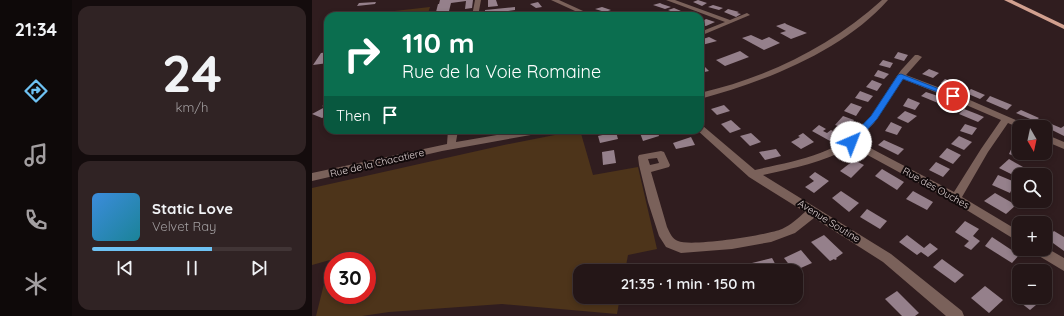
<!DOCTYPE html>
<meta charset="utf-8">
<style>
body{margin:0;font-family:Quicksand,sans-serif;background:#302324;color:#f1f3f6;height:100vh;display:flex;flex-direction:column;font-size:15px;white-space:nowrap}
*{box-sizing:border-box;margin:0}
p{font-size:13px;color:#a39fa1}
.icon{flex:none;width:22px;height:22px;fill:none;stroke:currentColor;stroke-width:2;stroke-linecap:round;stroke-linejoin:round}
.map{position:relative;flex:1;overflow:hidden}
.side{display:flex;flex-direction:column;gap:6px;padding:6px;background:#140c0d;width:240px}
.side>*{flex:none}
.guide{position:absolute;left:12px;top:12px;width:380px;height:122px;border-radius:12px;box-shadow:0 2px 6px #0003,0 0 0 1px #413536;background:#0b6e4f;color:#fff;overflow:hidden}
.needle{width:26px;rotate:171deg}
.tools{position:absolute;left:700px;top:120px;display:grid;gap:8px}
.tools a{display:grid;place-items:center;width:40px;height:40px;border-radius:8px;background:#241617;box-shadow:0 2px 6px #0003,0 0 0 1px #413536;font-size:20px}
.speed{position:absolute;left:12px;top:252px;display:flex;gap:8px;font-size:20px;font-weight:700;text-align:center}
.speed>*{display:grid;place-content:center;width:52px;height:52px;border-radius:50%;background:#241617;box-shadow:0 2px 6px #0003,0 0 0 1px #413536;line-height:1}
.speed .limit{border:6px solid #d22;background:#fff;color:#111}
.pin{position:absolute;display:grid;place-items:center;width:34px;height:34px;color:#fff;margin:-17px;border:2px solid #fff;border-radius:50%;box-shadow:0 1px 4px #0007}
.me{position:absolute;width:44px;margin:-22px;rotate:44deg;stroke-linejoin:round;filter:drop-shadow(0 0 3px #0008)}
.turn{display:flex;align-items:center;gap:14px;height:84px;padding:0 12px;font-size:18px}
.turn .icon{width:52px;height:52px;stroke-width:2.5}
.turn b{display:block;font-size:28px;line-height:34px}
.then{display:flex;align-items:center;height:38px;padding:0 12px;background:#0003;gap:8px;font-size:15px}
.side .card{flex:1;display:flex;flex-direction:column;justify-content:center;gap:6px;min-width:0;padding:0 14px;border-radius:12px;background:#302324}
.side .dial{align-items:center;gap:0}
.dial b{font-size:52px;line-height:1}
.song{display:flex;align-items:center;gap:12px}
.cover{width:48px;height:48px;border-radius:6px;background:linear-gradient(135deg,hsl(210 70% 55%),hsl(190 70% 35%))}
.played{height:4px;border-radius:2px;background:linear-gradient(90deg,#6ec2f3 60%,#413536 60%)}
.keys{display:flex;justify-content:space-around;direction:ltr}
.trip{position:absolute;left:261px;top:264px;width:230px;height:40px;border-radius:12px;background:#241617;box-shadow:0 2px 6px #0003,0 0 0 1px #413536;font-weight:600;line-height:40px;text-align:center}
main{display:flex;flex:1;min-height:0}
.dock{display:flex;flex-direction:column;width:72px;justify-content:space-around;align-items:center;background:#0e0909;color:#a39fa1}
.dock .icon{width:28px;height:28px}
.dock .on{color:#6ec2f3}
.dock b{font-size:18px;color:#f1f3f6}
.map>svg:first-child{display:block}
</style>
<main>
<nav class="dock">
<b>21:34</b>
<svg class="icon on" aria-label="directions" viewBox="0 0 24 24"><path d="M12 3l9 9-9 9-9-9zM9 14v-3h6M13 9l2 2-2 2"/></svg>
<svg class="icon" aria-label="music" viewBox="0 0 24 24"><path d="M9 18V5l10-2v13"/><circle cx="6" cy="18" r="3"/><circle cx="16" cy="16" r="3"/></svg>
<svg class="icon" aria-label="phone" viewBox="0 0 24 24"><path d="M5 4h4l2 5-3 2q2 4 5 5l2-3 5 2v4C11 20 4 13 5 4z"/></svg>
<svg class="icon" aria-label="climate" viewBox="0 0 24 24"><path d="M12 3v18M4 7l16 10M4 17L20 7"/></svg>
</nav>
<section class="side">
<div class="card dial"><b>24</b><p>km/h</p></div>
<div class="card">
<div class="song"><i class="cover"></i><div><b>Static Love</b><p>Velvet Ray</p></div></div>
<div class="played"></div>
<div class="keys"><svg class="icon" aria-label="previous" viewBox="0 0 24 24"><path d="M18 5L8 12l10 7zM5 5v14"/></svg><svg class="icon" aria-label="pause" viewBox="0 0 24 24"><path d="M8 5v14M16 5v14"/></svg><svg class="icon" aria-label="next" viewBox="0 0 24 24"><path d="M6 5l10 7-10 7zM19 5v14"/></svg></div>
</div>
</section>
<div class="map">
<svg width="752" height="316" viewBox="0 0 752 316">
<rect width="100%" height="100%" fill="#301d1f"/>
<g fill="#4d341a" fill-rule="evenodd">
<path d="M118 7 115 16H38Z"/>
<path d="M268 130 281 175 326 167 345 249 316 255 313 271H268V297H308L305 314 190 304 77 312 50 316H4L18 260 0 265V188L192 145ZM21 261H55V295H21Z"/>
</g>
<g fill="#95808b">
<path d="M128 0H161L160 8 153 9 154 1 139 3 137 11 124 12 126 4H131H127Z"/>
<path d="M176 0H184L186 6 176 7Z"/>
<path d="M386 0 395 3 390 6 381 2Z"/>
<path d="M64 2 63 4 45 6 47 3Z"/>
<path d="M226 2 230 7 224 8 218 4Z"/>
<path d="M348 3 350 4 359 7 353 9 341 5Z"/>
<path d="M401 5 411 8 407 10 396 7Z"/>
<path d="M203 7V10L173 14V10Z"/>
<path d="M290 7 299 10 293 12 283 9Z"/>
<path d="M362 8 369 11 373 12 366 14 356 10Z"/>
<path d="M416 9 427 12 425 13 429 14 424 17 412 12Z"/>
<path d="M155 12 154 16H127L130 14Z"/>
<path d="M309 12 313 13 318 15 301 16 302 13Z"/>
<path d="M394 19 403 22 394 26 388 25V23Z"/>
<path d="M473 23 474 24 495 33 479 39 468 33 474 31 464 26Z"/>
<path d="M439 35 450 40 457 37 468 43 452 50 430 38Z"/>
<path d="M397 37 405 41 390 45 388 44V40Z"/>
<path d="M428 51 437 57 413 66 404 60Z"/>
<path d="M16 52V63L1 65 9 53Z"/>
<path d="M586 52 596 55 592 61 582 58Z"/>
<path d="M571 60 581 63 578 68 567 65Z"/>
<path d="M388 64 391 65 397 71 388 73Z"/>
<path d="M617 69 627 73 621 78 610 74Z"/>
<path d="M566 70 577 74 572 79 562 76Z"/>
<path d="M633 79 649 85 645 89 629 83Z"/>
<path d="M560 80 570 84 565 91 554 87Z"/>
<path d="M659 89 673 95 668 99 654 93Z"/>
<path d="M548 91 561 96 556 102 543 98Z"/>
<path d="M614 92 623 95 631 99 626 103 609 96Z"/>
<path d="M678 96 700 105 695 110 674 101Z"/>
<path d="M596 98 608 103 603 110 591 106Z"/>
<path d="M16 103V115L10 118 0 114 13 107 10 106Z"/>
<path d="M539 103 550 107 544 116 532 111Z"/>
<path d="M412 105 418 111 405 115 399 109Z"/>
<path d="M652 109 665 114 672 117 666 122 647 114Z"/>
<path d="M709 110 727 118 723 121 704 113Z"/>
<path d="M593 111 605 116 596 123 585 118Z"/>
<path d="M531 116 542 120 534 129 523 125Z"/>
<path d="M419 120 429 129 418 133 409 124Z"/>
<path d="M579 122 590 127 585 135 573 131Z"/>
<path d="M737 123 749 128 752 126V136L732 126Z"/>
<path d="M653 124 665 128 660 135 648 131Z"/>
<path d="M507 125 514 129 511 131 515 133 519 130 526 134 518 141 500 131Z"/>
<path d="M345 130 347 136 331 141 328 133Z"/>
<path d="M304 132 306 139 288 143 286 136Z"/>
<path d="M439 133 449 142 438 146 428 136Z"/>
<path d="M491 133 502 142 489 149 479 142 488 137 486 136Z"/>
<path d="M647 136 660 142 652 150 639 144Z"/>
<path d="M379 137 383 145 364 149 361 143Z"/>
<path d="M572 140 592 149 586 155 566 145Z"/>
<path d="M701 145 707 148V153H715L711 160 697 154Z"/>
<path d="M635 148 649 155 641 164 627 157Z"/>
<path d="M464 149 469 156 453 160 447 152Z"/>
<path d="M302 150 304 163 291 165 290 152Z"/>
<path d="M697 159 711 167 701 175 687 168Z"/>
<path d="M542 160 552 165 539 178 528 171Z"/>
<path d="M624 162 638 169 631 177 617 170Z"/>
<path d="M570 169 592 182 585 190 563 176Z"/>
<path d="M503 172 517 181 502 193 493 187 502 181 497 177Z"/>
<path d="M686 175 703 182 698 193 680 185Z"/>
<path d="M529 191 547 203 537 212 520 198Z"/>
<path d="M601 191 621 202 615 210 594 199Z"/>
<path d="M683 193 704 205 694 214 672 201Z"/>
<path d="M555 209 575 221 568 229 548 217Z"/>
<path d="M653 221 667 229 661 236 668 241 659 250 652 246 657 241 643 232Z"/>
<path d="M742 231 752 237V251L734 238Z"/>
<path d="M512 235 531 253 524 258 525 259 523 260 522 259 518 261 499 242Z"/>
<path d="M595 235 612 248 618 243 626 249 616 257 609 252 605 255 587 242Z"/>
<path d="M680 237 707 255 700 263 673 246Z"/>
<path d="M489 250 500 263 482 271 472 258Z"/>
<path d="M460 258 467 271H439L436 264Z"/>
<path d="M630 259 652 275 643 283 621 267Z"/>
<path d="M424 268 425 271H402V270Z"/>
<path d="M673 286 691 300 677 313 659 298Z"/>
<path d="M585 291 607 313 603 316H590L573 299Z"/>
<path d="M716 298 724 305 718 310 709 303Z"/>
</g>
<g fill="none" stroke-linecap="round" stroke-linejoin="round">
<g fill="#7a615a" fill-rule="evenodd">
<path d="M163 0H169L166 16H160Z"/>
<path d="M239 0H247L282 16H274Z"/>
<path d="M354 0H363L418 20 435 13 438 15 388 36V32L413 22Z"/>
<path d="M570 0H576C531 51 452 82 388 99V93C456 77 518 47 570 0Z"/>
<path d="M603 55H606L610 57 594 75 644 94 715 125 717 127H707V128L696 123 676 152 650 197 707 231V242L640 201 539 146C512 163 481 168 451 175L579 254 650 311 652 316H634L571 262 502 218 483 233 459 242 420 249 369 253 354 247 347 236 336 202 327 165 326 157 327 155 349 151 352 152 358 165 357 167 339 172 355 227C358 233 360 239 366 241 379 247 456 235 470 229 479 225 486 218 493 212L437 177 385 130H388V125L391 126 443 170C485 160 528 155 557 119 567 105 576 90 585 76 590 68 597 62 603 55ZM591 79 638 98 689 120 669 149 642 192 545 141 562 123ZM345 158 347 163 338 165 336 159Z"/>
<path d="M136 130H146L144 142 214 130H235L230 133 130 151 0 181V173L135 144Z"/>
<path d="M733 134 752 142V149L733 141Z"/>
<path d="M733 247 752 258V271L722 253 720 249H733Z"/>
</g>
<path fill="#d2a08f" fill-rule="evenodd" d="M692 0H700L752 25V29Z"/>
</g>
<path fill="#1a73e8" stroke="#114b97" d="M589 74 645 96 644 97H639L591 79 565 119 542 144H536L534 142 536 140 559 116 586 75Z"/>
<g text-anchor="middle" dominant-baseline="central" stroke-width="4" stroke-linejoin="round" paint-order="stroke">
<g font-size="10" fill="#ddd0d1" stroke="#120a0b">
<text transform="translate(65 163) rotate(-13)">Rue de la Chacatiere</text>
<text transform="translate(624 188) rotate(29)">Rue des Ouches</text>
<text transform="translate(517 221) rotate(32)">Avenue Soutine</text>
</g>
</g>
</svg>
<div class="tools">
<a><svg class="needle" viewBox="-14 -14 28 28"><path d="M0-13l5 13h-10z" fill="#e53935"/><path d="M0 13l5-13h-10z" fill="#a39fa1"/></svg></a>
<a><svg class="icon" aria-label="search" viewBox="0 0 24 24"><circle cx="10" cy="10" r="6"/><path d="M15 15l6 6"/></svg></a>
<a>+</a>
<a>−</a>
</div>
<div class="speed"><div class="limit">30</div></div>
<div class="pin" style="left:641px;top:96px;background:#d93025"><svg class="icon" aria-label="arrive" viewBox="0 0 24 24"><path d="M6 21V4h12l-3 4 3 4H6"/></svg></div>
<svg class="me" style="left:539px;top:142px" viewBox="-20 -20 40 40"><circle r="19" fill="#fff"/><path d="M0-13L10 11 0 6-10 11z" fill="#1a73e8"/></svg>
<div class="trip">21:35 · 1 min · 150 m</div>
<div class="guide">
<div class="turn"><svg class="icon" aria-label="right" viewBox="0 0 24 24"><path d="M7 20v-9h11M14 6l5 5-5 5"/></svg><div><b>110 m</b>Rue de la Voie Romaine</div></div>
<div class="then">Then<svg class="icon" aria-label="arrive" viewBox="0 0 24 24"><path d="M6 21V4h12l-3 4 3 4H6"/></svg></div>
</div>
</div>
</main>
